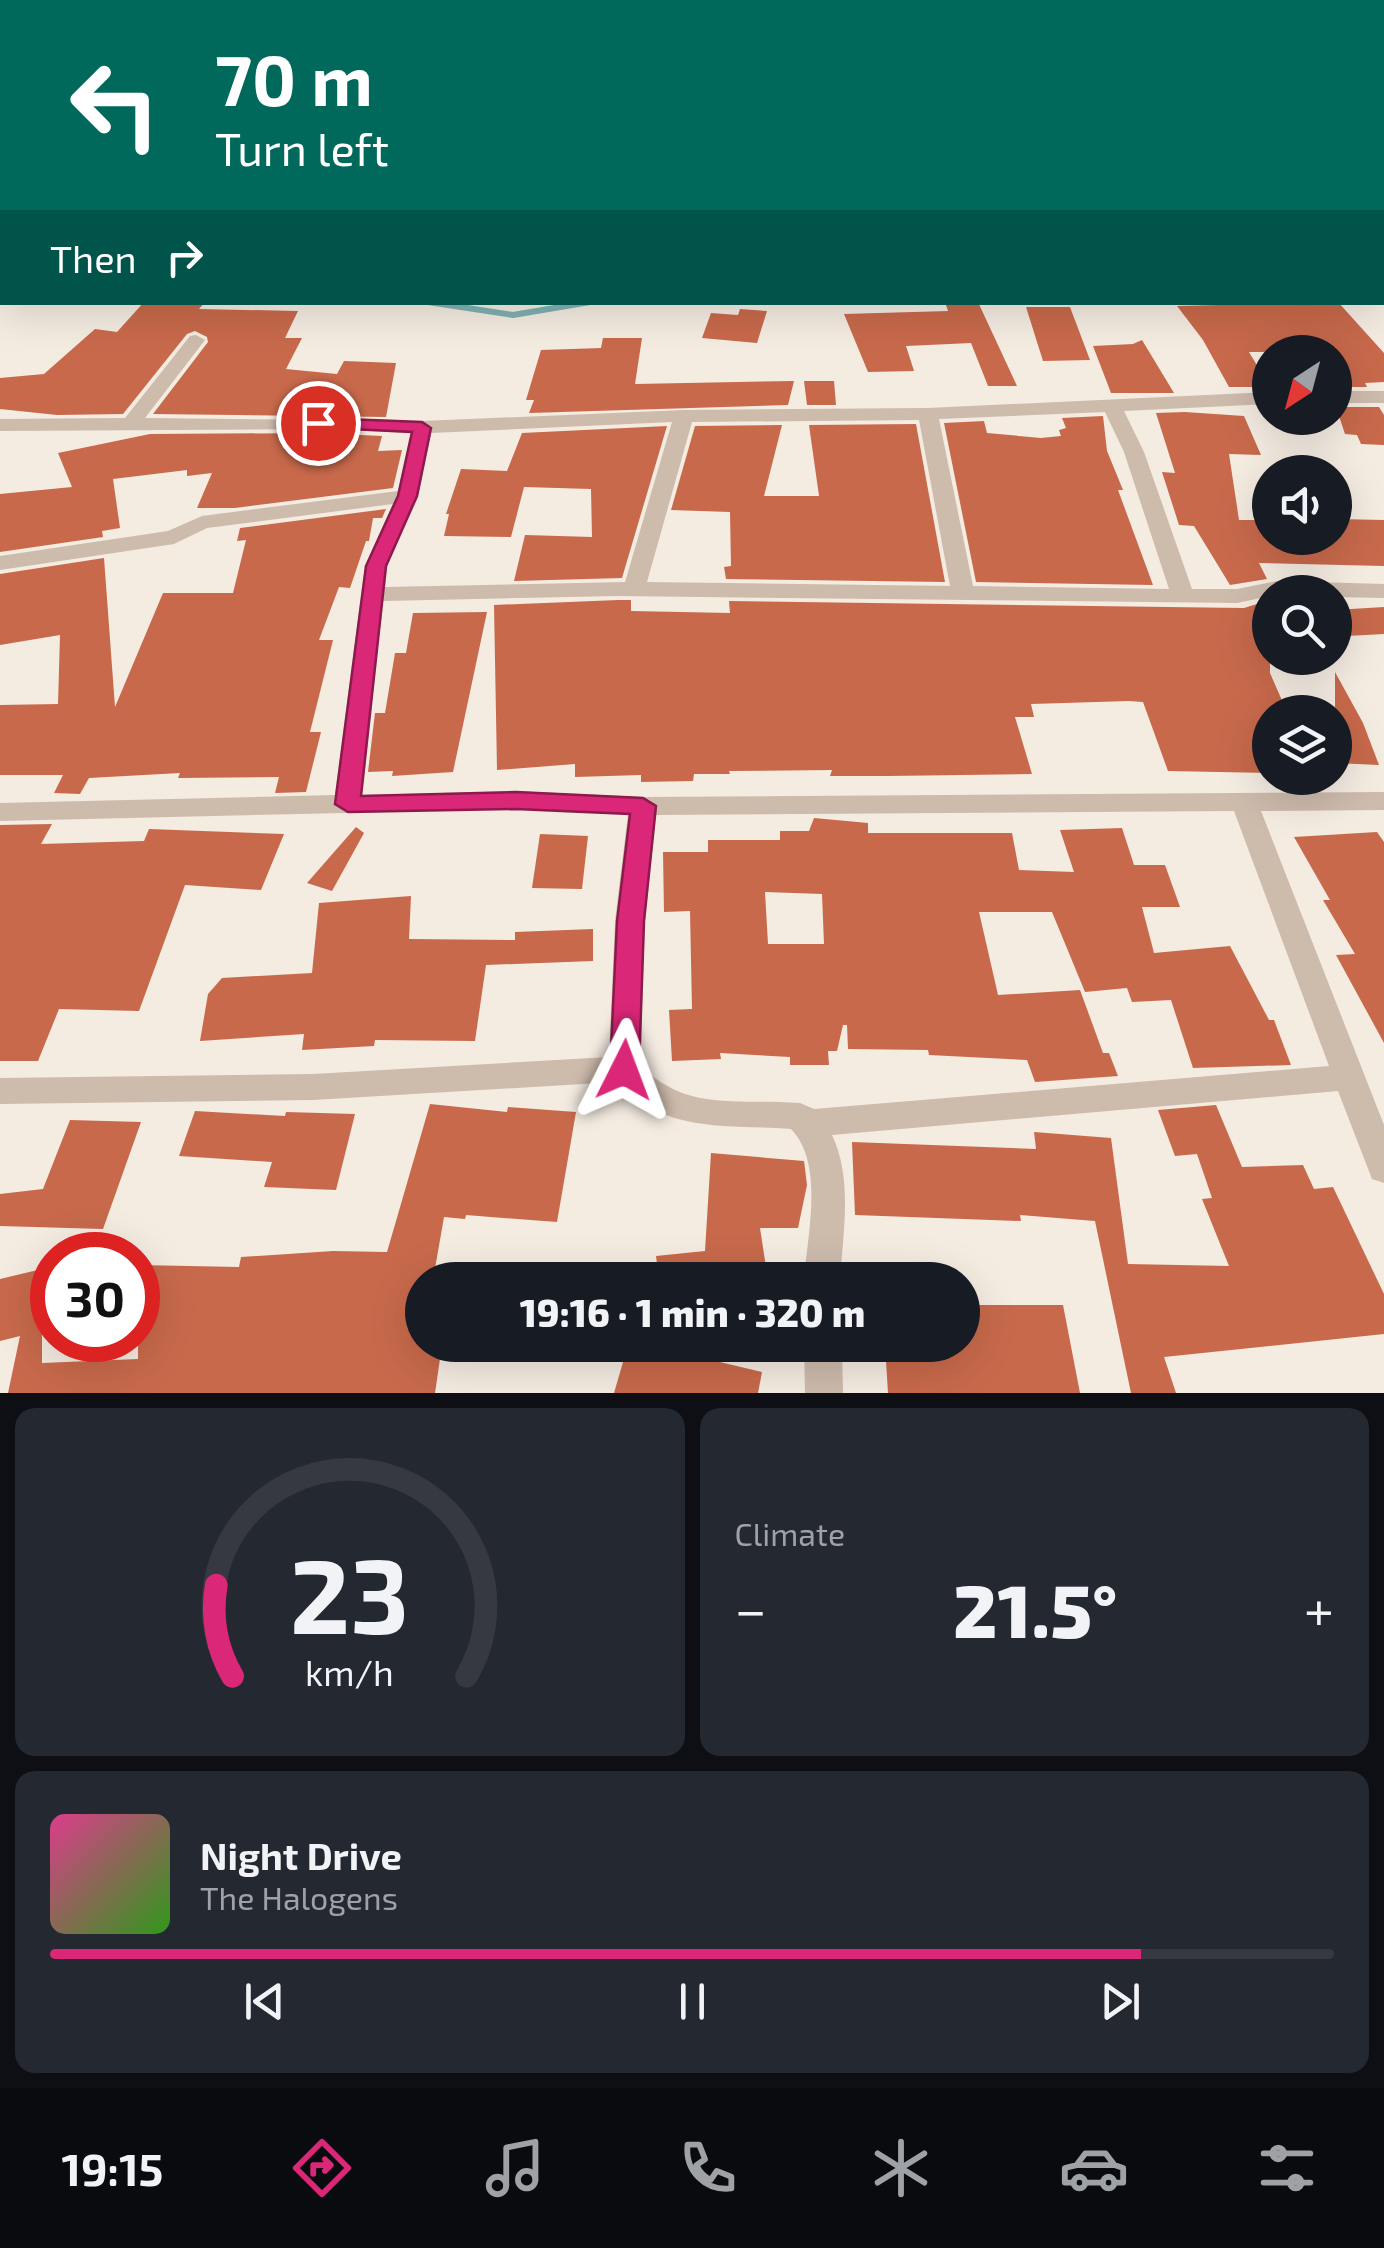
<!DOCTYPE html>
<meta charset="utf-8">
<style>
body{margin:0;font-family:"Exo 2",sans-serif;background:#242831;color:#f1f3f6;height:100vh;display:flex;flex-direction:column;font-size:38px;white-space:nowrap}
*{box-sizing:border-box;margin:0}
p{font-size:32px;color:#9ea1a6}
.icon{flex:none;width:55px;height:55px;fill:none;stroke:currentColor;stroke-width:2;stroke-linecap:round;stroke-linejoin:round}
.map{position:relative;height:1393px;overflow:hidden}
.drawer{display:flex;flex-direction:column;gap:15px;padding:15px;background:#0d0f14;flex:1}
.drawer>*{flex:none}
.guide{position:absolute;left:0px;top:0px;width:1385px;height:305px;box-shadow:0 10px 40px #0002;background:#00695c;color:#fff;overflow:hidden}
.needle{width:65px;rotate:216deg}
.fabs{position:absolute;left:1252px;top:335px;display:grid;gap:20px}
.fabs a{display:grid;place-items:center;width:100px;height:100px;border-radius:50%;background:#171b24;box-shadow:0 10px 40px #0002;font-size:50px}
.speed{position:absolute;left:30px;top:1232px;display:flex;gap:20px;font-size:50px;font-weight:700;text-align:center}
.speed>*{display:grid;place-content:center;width:130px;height:130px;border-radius:50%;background:#171b24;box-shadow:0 10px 40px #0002;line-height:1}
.speed .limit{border:15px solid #d22;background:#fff;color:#111}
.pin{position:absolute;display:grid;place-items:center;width:85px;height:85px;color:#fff;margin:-42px;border:5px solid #fff;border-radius:50%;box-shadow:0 2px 10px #0007}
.me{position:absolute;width:110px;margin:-55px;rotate:3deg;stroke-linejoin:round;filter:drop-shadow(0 0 8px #0008)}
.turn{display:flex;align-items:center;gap:35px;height:210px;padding:0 50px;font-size:45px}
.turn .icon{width:130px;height:130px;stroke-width:2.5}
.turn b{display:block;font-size:70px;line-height:85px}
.then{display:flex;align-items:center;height:95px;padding:0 50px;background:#0003;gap:20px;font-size:38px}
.big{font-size:75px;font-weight:800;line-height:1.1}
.drawer .card{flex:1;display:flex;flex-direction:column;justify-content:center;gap:15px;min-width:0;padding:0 35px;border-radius:20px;background:#242831}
.drawer .dial{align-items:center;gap:0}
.dial svg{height:260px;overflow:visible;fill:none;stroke:#363941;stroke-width:7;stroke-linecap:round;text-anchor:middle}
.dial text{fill:#f1f3f6;stroke:none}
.song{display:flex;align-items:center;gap:30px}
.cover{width:120px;height:120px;border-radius:15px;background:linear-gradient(135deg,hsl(330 70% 55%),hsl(110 70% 35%))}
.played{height:10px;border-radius:5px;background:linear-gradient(90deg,#db2777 85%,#363941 85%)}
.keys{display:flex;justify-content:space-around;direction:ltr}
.heat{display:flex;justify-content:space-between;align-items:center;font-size:55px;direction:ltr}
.drawer .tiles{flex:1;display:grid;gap:15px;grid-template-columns:1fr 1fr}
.card:last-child{grid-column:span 2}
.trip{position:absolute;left:405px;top:1262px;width:575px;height:100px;border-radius:50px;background:#171b24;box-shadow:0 10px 40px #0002;font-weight:800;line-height:100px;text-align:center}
.dock{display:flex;height:160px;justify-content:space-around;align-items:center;background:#090b0e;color:#9ea1a6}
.dock .icon{width:70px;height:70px}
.dock .current{color:#db2777}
.dock b{font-size:45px;color:#f1f3f6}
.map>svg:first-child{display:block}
</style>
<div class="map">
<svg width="1384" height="1393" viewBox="0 0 1384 1393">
<rect width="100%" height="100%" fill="#f4ebe1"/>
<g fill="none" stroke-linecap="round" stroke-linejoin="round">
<path stroke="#7fb0b2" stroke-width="6" d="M428 302 513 315 590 302"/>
<path fill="#7fb0b2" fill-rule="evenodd" d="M2 209V229L0 230V210Z"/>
</g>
<g fill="#c8694b" fill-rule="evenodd">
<path d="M144 302H205L199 309 298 311 285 338H302L286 369 337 374 344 361 396 363 386 417 153 414 208 342 207 337 195 331 187 334 123 414 57 415 0 409V378L44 374 95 329 117 332Z"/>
<path d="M945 302H978L1017 386H988L971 343 906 346 914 371 868 372 844 314 948 311Z"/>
<path d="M1338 302 1384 353V382L1365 383 1367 387H1335V352H1249L1270 387H1229L1203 340 1177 306Z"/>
<path d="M1026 307H1070L1090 360 1043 361Z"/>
<path d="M740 309 767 311 757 343 702 338 711 313 738 315Z"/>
<path d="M603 338H642L635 384 794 381 788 405 529 413 534 400H526L541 350 601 348Z"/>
<path d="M1142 340 1174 393H1111L1093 346 1133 344Z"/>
<path d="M804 381H834L836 405H807Z"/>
<path d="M1336 407H1379L1384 415V445L1361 444 1357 435 1345 434Z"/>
<path d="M1185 412 1244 416 1261 455 1229 454 1239 520H1270V538H1335V519L1384 520V566L1259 563 1267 579 1230 585 1194 526 1179 525 1162 472 1175 473 1156 413Z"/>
<path d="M1103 416 1107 451 1123 490H1118L1153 585 976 582 944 423 984 421 987 433 1041 438 1061 436 1059 430 1066 428 1062 418Z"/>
<path d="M916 424 945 582 726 579 724 567 731 566 730 512 671 510 695 426 782 425 764 496H819L809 425Z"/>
<path d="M667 426 622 578 514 581 525 535 592 537 591 489 524 487 511 537 444 536 449 514H446L461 469 507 471 522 433Z"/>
<path d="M318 433 382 436 378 451 402 450 393 488 235 508H197L212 473 187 476V470L113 479 120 528 102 531 103 537 0 552V494L72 487 58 453 150 434Z"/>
<path d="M386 509 382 518H373L369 541H366L350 588 339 587 319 640H333L310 732H321L306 792 275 793 279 777 178 778 180 773 89 778 80 794 54 793 63 775H0V705L58 704 60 635 0 645V574L104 558 115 707 163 593H233L246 540 237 541 240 528Z"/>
<path d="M618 600H631V611L730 613 729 601 1244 608 1270 600V673L1287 712H1270V773L1168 771 1143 702 1129 701 1031 704 1034 717H1015L1032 774 888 776H830L832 770 729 771 730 774H694L693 781 641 782V775L575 777V764L497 770 494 605Z"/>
<path d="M1384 607V634L1347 636 1335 621V610Z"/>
<path d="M487 612 453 772 392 776 393 771 368 772 375 713H385L395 653H406L413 613Z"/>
<path d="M1335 672 1363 723 1379 765 1335 763Z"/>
<path d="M814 818 868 823V833H1012L1019 870 1074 872 1060 830 1122 828 1134 865H1165L1180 907H1142L1154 953 1230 946 1269 1020H1274L1291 1065 1193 1068 1171 1000 1132 1002 1127 988 1085 992 1052 912H979L998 995 1080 990 1103 1053H1109L1118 1076 1035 1082 1027 1060 929 1055 928 1050 848 1049 847 1025H843L837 1051H828L829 1065H790V1057L720 1053 721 1059 672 1061 669 1010 692 1009 690 911 664 912 663 852H708V840H780V831H809ZM765 892 822 894 824 944H768Z"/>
<path d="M52 824 41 844 144 841 149 829 284 834 261 890 185 885 139 1011 59 1009 38 1061H0V825Z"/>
<path d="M356 827 364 833 332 891 307 883Z"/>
<path d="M1377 832 1384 842V1043L1336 955 1355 954 1323 900H1330L1294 837Z"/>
<path d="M540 834 588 836 582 889 532 888Z"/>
<path d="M411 896 409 939 515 940V932L593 929V961L486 965 475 1041 375 1040 374 1046 302 1050 304 1034 200 1041 208 994 222 978 312 973 319 903Z"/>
<path d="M430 1104 507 1112 508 1107 576 1112 557 1222 466 1215 465 1219 444 1217 433 1280H422V1345H442L435 1393H8L20 1336 0 1341V1279L42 1269V1363L138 1359V1265L239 1267 241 1257 333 1251 387 1252Z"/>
<path d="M1216 1105 1242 1167 1303 1165 1314 1189 1333 1187 1384 1294V1334L1164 1357 1176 1393H1131L1095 1221 1020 1215 1021 1221 855 1215 852 1142 1036 1149 1034 1132 1111 1138 1128 1264 1229 1266 1202 1199 1212 1198 1197 1154 1175 1156 1158 1110Z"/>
<path d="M195 1111 285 1116 286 1112 355 1114 336 1190 264 1187 272 1162 179 1156Z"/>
<path d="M70 1120 141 1122 103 1229 0 1226V1194L43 1189Z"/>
<path d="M711 1153 804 1161 807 1185 798 1228H760L768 1280H659L656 1256 705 1251Z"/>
<path d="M962 1305H1063L1080 1393H888L885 1345H962Z"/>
<path d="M628 1345H648L762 1372 758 1393H614Z"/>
</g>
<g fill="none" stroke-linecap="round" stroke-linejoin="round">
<g fill="#cdbbac" fill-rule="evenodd">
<path d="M49 0H73L75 2H51Z"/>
<path d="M480 0H492L494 2H482Z"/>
<path d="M554 0H570L572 2H556Z"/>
<path d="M755 0H781L783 2H757Z"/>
<path d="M798 0H814L816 2H800Z"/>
<path d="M904 0H924L926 2H906Z"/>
<path d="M1090 0H1110L1112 2H1092Z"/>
<rect x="1382" y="10" width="2" height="8"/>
<rect x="0" y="38" width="2" height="8"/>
<path d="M2 57V65L0 66V58Z"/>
<path d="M1382 83 1384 84V92H1382Z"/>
<path d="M1382 191H1384V202L1382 201Z"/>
<rect x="1382" y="232" width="2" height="10"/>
<path d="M1382 293H1384V303L1379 302H1382Z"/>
<path d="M196 335 205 340 145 418 422 421 684 410 928 408 1270 392V404L1124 411 1144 452 1192 589H1237L1277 581 1384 584V598L1335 597V592H1270V596L1237 603 618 596 383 601 362 795 516 791 643 797 1384 792V810L1261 811 1384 1125V1183L1372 1179 1338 1091 832 1135C853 1179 843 1233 840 1280H804C807 1236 825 1164 791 1129 726 1124 665 1134 617 1082L313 1100 0 1104V1078L313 1074 609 1057 615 921 628 814 516 809 0 821V803L335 795 365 566 393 504 207 528 174 544 0 570V556L168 531 202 516 398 491 411 433 318 429 0 431V419L125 418 190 336ZM1105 412 1124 452 1169 589 973 586 939 419ZM919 420 950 586 647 582 692 422ZM672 422 625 582 385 587 387 566 418 496 431 433ZM1234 811 1329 1066 814 1109 800 1103C739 1098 687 1113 640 1065L645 921 656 815Z"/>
<rect x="1335" y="391" width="49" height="12"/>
<path d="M804 1345H842L843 1393H805Z"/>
</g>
</g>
<path fill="#db2777" stroke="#8e194d" stroke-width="2.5" d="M318 418 422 422 431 428 417 496 386 566 361 796 516 792 643 798 656 806 644 921 639 1070 635 1078 624 1081 614 1078 610 1070 617 921 630 814 516 809 348 812 335 804 366 566 398 496 412 432 311 427 309 423Z"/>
</svg>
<div class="fabs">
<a><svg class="needle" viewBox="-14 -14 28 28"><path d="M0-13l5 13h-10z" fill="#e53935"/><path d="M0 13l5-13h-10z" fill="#9ea1a6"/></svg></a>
<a><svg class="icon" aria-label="sound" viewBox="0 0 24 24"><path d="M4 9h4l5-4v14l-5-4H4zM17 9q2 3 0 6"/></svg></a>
<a><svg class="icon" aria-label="search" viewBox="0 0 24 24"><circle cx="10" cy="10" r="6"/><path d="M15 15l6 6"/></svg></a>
<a><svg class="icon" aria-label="layers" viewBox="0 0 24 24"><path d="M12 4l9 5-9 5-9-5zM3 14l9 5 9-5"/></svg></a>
</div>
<div class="speed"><div class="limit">30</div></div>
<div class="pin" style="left:318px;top:423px;background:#d93025"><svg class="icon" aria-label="arrive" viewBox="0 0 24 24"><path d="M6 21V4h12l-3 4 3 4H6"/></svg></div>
<svg class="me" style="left:624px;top:1070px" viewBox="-20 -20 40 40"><path d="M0-17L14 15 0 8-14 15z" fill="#db2777" stroke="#fff" stroke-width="4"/></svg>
<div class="trip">19:16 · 1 min · 320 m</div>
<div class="guide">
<div class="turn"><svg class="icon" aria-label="left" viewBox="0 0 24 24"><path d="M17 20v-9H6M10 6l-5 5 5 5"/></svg><div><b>70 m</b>Turn left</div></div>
<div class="then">Then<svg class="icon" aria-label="right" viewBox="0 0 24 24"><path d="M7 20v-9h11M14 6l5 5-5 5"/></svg></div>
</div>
</div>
<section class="drawer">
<div class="tiles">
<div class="card dial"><svg viewBox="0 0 100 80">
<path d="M14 69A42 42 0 1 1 86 69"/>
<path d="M14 69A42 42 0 0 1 9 41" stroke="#db2777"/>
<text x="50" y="56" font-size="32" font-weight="700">23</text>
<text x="50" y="72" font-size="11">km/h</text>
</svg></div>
<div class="card"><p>Climate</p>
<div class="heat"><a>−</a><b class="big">21.5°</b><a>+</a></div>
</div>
<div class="card">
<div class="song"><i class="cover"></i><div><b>Night Drive</b><p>The Halogens</p></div></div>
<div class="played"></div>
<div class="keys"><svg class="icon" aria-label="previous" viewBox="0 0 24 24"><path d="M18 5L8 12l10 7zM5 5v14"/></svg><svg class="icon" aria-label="pause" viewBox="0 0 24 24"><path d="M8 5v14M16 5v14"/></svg><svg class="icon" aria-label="next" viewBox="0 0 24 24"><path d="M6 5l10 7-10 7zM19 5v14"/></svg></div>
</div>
</div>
</section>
<nav class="dock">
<b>19:15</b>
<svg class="icon current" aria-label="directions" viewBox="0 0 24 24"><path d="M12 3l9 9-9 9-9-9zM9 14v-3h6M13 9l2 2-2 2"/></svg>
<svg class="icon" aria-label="music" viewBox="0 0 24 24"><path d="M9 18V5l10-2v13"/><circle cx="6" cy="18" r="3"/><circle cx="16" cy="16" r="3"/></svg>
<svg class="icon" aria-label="phone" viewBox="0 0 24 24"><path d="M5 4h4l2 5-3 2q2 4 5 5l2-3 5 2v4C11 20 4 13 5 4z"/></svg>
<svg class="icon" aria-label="climate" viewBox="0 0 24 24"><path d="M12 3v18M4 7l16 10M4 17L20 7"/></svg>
<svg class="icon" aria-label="car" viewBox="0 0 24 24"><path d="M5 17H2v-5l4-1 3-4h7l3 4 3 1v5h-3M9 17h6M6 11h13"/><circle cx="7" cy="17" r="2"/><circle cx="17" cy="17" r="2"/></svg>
<svg class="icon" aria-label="filters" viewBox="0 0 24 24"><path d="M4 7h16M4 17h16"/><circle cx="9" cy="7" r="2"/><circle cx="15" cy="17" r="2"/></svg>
</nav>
